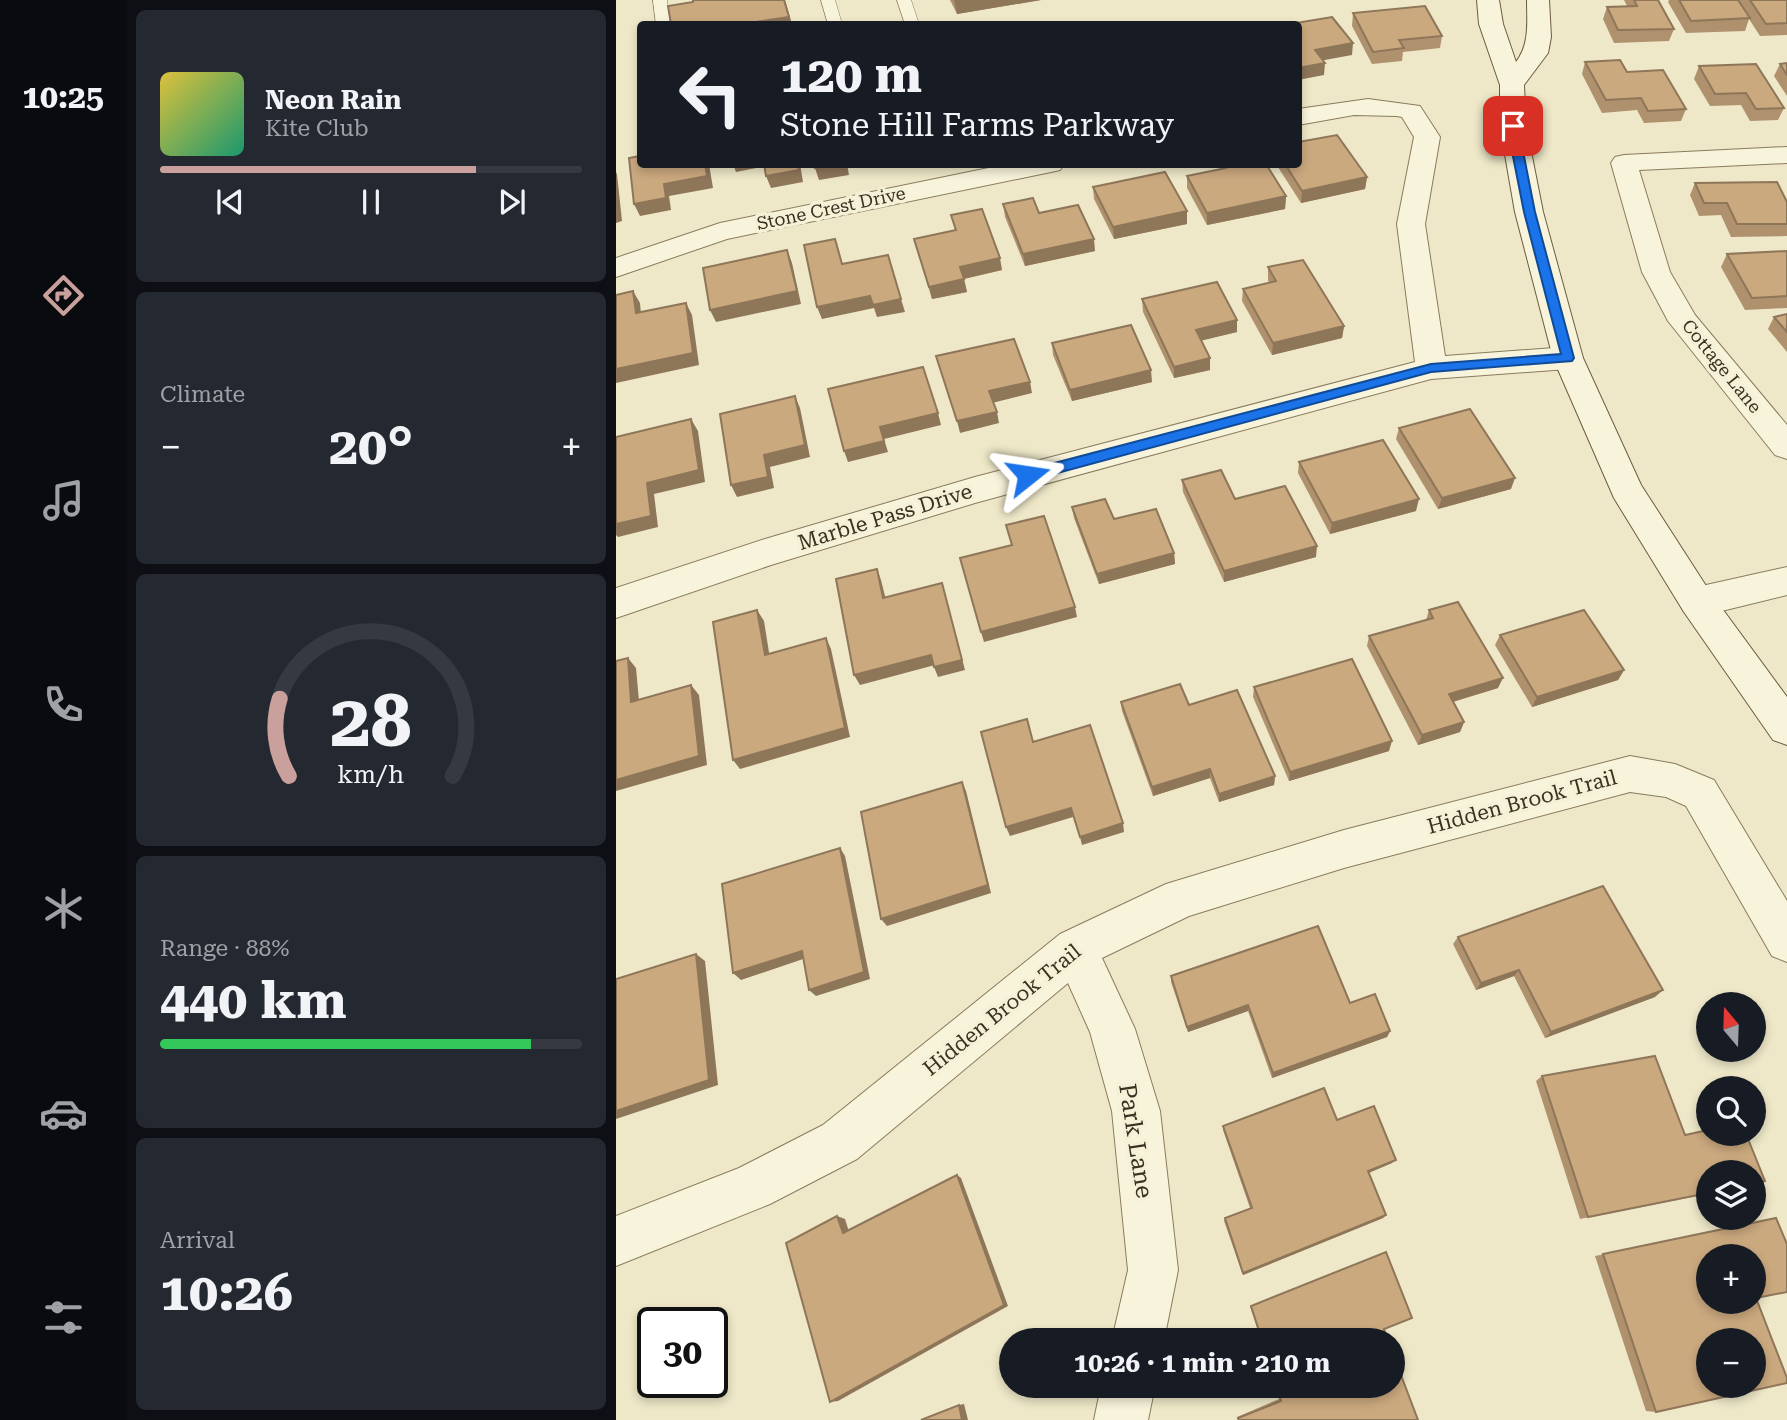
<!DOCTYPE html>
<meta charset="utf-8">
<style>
body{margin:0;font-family:"Roboto Serif",serif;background:#242831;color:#f1f3f6;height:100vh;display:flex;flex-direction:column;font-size:26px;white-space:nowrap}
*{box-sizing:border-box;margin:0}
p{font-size:23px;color:#9ea1a6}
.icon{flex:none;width:38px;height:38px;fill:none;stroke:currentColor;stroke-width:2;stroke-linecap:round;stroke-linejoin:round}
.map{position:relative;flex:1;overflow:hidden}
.sheet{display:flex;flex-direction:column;gap:10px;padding:10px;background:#0d0f14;width:490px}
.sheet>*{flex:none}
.guide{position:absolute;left:21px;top:21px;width:665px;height:147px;border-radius:7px;box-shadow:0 4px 10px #0003;background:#171b24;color:#f1f3f6;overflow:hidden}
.needle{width:46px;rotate:341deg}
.fabs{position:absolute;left:1080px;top:992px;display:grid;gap:14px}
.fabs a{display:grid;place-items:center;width:70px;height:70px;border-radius:50%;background:#171b24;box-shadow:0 4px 10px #0003;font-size:35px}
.speed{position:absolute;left:21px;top:1307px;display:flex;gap:14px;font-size:35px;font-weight:700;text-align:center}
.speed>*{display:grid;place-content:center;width:91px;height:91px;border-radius:50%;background:#171b24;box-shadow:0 4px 10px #0003;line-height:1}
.speed .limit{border:4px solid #111;border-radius:10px;background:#fff;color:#111}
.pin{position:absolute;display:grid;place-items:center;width:60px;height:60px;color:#fff;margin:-30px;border-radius:14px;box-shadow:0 4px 10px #0006}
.me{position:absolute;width:77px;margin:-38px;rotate:75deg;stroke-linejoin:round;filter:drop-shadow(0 0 5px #0008)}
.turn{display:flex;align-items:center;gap:24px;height:147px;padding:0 28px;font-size:32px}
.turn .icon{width:91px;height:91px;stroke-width:2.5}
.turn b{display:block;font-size:49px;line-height:60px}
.big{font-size:52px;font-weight:700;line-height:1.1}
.sheet .widget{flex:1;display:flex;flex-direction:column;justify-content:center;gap:10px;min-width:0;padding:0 24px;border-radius:10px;background:#242831}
.sheet .dial{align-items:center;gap:0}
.dial svg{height:182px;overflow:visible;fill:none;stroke:#363941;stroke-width:7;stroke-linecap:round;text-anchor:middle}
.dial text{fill:#f1f3f6;stroke:none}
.song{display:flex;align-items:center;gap:21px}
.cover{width:84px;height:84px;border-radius:10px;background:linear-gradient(135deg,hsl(50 70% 55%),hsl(160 70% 35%))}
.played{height:7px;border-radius:4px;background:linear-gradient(90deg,#c9a09c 75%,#363941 75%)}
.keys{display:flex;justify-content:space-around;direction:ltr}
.heat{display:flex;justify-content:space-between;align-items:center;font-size:38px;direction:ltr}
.charge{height:10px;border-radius:5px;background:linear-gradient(90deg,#34c759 88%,#363941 0)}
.trip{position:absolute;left:383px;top:1328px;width:406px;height:70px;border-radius:35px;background:#171b24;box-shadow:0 4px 10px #0003;font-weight:700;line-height:70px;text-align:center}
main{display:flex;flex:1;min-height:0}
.tabs{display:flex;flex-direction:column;width:126px;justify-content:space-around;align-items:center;background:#090b0e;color:#9ea1a6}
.tabs .icon{width:49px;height:49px}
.tabs .selected{color:#c9a09c}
.tabs b{font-size:32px;color:#f1f3f6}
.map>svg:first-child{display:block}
</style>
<main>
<nav class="tabs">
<b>10:25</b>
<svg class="icon selected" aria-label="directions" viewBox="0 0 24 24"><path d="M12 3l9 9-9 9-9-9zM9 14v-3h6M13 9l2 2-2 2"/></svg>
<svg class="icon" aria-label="music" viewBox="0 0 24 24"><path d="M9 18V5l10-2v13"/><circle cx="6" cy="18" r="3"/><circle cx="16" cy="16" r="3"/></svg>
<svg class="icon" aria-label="phone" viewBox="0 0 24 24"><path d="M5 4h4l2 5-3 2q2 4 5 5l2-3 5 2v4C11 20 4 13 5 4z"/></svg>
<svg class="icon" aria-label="climate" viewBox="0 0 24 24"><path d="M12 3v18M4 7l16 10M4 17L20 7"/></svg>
<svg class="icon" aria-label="car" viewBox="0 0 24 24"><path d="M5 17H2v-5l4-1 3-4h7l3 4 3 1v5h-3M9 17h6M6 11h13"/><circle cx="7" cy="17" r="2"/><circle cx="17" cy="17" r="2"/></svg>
<svg class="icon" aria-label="filters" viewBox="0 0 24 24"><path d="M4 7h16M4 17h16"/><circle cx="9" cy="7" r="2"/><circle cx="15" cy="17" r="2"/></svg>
</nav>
<section class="sheet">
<div class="widget">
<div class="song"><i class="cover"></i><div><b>Neon Rain</b><p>Kite Club</p></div></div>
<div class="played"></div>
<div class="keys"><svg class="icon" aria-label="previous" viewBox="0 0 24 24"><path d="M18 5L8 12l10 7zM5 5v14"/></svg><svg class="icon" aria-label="pause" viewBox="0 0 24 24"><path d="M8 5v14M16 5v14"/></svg><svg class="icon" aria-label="next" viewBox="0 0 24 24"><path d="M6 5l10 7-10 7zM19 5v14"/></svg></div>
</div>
<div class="widget"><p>Climate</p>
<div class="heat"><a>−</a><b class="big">20°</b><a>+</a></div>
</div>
<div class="widget dial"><svg viewBox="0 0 100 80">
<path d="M14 69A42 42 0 1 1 86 69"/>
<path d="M14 69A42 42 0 0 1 10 35" stroke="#c9a09c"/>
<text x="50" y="56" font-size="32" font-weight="700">28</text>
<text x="50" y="72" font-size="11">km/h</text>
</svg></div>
<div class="widget"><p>Range · 88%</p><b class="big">440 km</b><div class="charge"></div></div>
<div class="widget"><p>Arrival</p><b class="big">10:26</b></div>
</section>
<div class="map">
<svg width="1171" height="1420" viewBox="0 0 1171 1420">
<rect width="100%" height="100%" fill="#eee8c8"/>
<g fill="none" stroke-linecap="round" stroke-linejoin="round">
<defs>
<g id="lane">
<path d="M37 0H51L54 24H40Z"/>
<path d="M205 0H219L226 24H212Z"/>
<path d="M281 0H295L303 24H289Z"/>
</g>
<g id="street">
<path d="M752 99 804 106 824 137 809 224 829 356 952 347 963 351 967 358 963 365 952 369 815 379 359 503 155 565 0 618V588L149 539 359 477 799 362 781 224 798 137 786 117 781 116 738 115 682 125V109Z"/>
<path d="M1171 147V163L1023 170 1054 272 1079 315 1171 425V459L1159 455 1052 321 1026 272 995 163 999 157 1008 155Z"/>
<path d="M392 164H448L444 170 435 172 111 239 0 277V258L104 223Z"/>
<path d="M1171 567V595L1081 617 1068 612 1063 602 1068 592 1081 587Z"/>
<path d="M1014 756 1059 764 1098 780 1171 901V962L1156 956 1070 806 1050 797 1014 792 728 868 573 916 486 958 519 1029 544 1111 562 1270 548 1340H496L512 1270 496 1111 474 1032 452 983 241 1159 154 1204 0 1266V1216L123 1168 207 1125 444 934 550 884 728 830Z"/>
<path d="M485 1386H539L532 1420H478Z"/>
</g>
<path id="secondary" d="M861 0H883L887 24 900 62C914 44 911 22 911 0H933L935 37 932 53 908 85 910 126 927 212 967 358 1025 485 1094 592 1171 697V745L1157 740 1068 612 998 498 937 358 899 212 884 126V85L863 24Z"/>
</defs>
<use href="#lane" stroke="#8a7b5d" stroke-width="1"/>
<use href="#street" stroke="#8a7b5d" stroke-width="2"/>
<use href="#secondary" stroke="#6c5c40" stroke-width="2"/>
<use href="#lane" fill="#f8f4db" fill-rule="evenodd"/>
<use href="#street" fill="#f8f4db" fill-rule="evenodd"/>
<use href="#secondary" fill="#f8f4db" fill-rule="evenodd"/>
</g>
<g fill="#af916d">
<path d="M334 0H425L341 14Z"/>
<path d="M1008 0H1042L1058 29 1053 41 998 43 987 19 991 7 1011 6Z"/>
<path d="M1053 0H1171V35L1144 36 1133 19 1129 31 1070 33 1052 2Z"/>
<path d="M737 13 826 36 824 48 787 52 786 61 756 64 736 26Z"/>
<path d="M969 62 1070 109 1065 121 1028 123 1021 110 986 113 966 74Z"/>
<path d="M1171 63V96L1158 76 1164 64Z"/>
<path d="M1083 66 1168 108 1162 120 1134 121 1125 105 1094 106 1078 79Z"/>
<path d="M604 164H650L670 196 669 209 591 225 571 188V176L604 169Z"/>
<path d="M660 164H682L751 177 749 189 685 203Z"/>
<path d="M1079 183 1171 202V236L1115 237 1105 215 1083 216 1074 195Z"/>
<path d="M477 187 571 224 498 239 478 199Z"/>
<path d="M387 204 423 213 479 251 409 266 389 217Z"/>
<path d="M335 215 386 270 348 279 351 292 316 299 298 239 339 231Z"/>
<path d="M1171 251V308L1129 310 1105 267 1111 254Z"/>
<path d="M652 267 728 326 726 338 656 355 626 301 627 289 653 283 652 280Z"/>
<path d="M526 299 621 332 585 340 594 358V370L558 378 527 312Z"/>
<path d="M1171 314V352L1152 329 1158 317Z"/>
<path d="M436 343 536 382 456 401 437 355Z"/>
<path d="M783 428 895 489 822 509 780 439Z"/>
<path d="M683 462 800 511 714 534 682 473Z"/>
<path d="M566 480 619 499 700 557 608 582 567 492Z"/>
<path d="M456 507 498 519 558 553 559 564 483 584 458 518Z"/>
<path d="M813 610 882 688 837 702 848 722 844 732 802 745 751 646 753 636 810 620Z"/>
<path d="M884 635 1008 670 1002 680 916 707 879 645Z"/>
<path d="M638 687 773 751 673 781 637 697Z"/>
<path d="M505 702 573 705 659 776 658 785 603 802 594 778 537 796 506 711Z"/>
<path d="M842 937 1039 997 929 1038 898 976 860 990 837 944Z"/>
<path d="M555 976 734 1003 774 1031 771 1037 656 1078 632 1011 572 1032 555 982Z"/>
<path d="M1039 1056 1069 1135 1092 1130V1134H1130L1149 1181 1138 1185V1172H1092V1194L964 1219 920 1081 926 1076Z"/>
<path d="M721 1120 776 1163 753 1173 770 1215 767 1218 627 1275 608 1221 609 1218 634 1208 607 1130V1126Z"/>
<path d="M1160 1218 1140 1298 1040 1412 1030 1411 979 1256Z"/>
<path d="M634 1306H635L768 1329 772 1340H645Z"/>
<path d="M659 1386H777L622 1420 621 1417 663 1399Z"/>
</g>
<g fill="#8e7659">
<path d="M168 0H169L176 24H126Z"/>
<path d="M338 0H425L341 14Z"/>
<path d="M737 43 736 55 698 62 699 50Z"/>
<path d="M709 63 708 75 682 80V68Z"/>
<path d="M89 164H93L97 188 53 196 55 210 24 216 18 204 48 184Z"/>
<path d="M117 164H150L151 166 120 172Z"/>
<path d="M182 164H184L187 182 155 188 150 176Z"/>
<path d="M219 164H231L233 175 203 180 199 168Z"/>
<path d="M0 172 1 174 6 221 0 223Z"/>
<path d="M751 177 749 189 685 203 686 191Z"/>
<path d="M670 196 669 209 591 225V213Z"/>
<path d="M571 211V224L498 239 497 227Z"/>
<path d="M478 239 479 251 409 266 407 254Z"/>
<path d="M171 250 176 263 185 304 100 322 94 310Z"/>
<path d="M384 258 386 270 347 279 344 267Z"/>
<path d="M348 279 351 292 316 299 313 287Z"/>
<path d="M17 291 24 303 26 326 20 313Z"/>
<path d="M254 296 285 299 289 312 261 317 258 308 206 319 201 307Z"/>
<path d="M70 303 76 315 83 365 0 383V369Z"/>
<path d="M621 320V332L580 342V330Z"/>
<path d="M728 326 726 338 656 355 657 343Z"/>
<path d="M594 358V370L558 378V367Z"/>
<path d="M535 370 536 382 456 401 454 390Z"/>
<path d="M414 382 416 393 376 403 373 391Z"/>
<path d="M179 396 184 408 194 457 154 467 158 488 121 497 115 485 148 455Z"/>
<path d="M381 412 383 423 344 433 341 421Z"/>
<path d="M322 413 325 425 268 439 272 452 232 462 228 451 264 427Z"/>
<path d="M75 419 82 431 89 482 38 494 42 527 2 537 0 535V524L31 483Z"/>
<path d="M899 478 895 489 822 509 826 498Z"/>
<path d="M803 499 800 511 714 534 716 523Z"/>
<path d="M701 546 700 557 608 582V571Z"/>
<path d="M558 553 559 564 483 584 481 574Z"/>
<path d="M261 569 265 580 272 608 267 598Z"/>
<path d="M326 583 349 670 322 677 318 667Z"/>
<path d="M459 607 461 617 368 642 365 632Z"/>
<path d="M141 610 148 621 155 665 149 655Z"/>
<path d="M210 638 215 649 234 737 124 769 117 760Z"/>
<path d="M315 655 319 665 244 685 238 675Z"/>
<path d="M12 658 20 668 24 712 15 702Z"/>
<path d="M1008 670 1002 680 916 707 921 697Z"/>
<path d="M887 678 882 688 829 704 833 694Z"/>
<path d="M75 685 83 695 91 765 0 791V780Z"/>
<path d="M848 722 844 732 802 745 806 735Z"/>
<path d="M776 741 773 751 673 781 674 772Z"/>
<path d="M594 769V778L537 796 536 787Z"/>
<path d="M659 776 658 785 603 802V794Z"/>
<path d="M346 782 350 791 375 893 271 926 265 919Z"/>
<path d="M455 808 457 817 394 836 390 827Z"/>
<path d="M507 823 508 832 466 845 464 837Z"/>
<path d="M224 848 229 856 254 979 200 996 193 990Z"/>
<path d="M186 951 193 957 125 980 117 973Z"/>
<path d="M80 954 89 961 102 1085 0 1119V1111Z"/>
<path d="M903 970 898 976 860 990 865 983Z"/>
<path d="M1047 990 1039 997 929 1038 935 1032Z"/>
<path d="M632 1005V1011L572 1032 571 1027Z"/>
<path d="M774 1031 771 1037 656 1078 657 1073Z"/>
<path d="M780 1160 776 1163 749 1174 752 1171Z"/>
<path d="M341 1175 345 1178 392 1306 222 1401 214 1402Z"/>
<path d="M770 1215 767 1218 627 1275V1273Z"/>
<path d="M221 1216 229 1219 234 1235 227 1233Z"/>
<path d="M348 1404 352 1420H346L343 1405Z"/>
</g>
<g fill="#cba97f" stroke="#8e7659" stroke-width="2" fill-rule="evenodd">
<path d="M77 0H168L173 17 126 24H55L52 6 77 2Z"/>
<path d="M1018 0H1042L1058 29 1002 30 991 7 1021 6Z"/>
<path d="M1063 0H1122L1134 18 1075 21Z"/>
<path d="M1134 0H1171V23L1150 24Z"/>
<path d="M809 6 826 36 783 40 788 48 757 52 737 13Z"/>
<path d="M716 17 737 43 699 50 709 63 682 68V24H674Z"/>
<path d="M1004 60 1011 72 1047 70 1070 109 1032 111 1025 98 990 100 969 62Z"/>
<path d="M1171 63V75L1164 64Z"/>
<path d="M1140 64 1168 108 1140 109 1130 93 1099 94 1083 66Z"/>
<path d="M721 135 751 177 686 191 669 164H682V142Z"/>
<path d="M24 156V164H89L91 176 48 184 50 198 18 204 13 158Z"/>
<path d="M148 164H182L183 170 150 176Z"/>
<path d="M198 164H219L199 168Z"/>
<path d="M608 164H650L670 196 591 213 571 176 610 168Z"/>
<path d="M549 172 571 211 497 227 477 187Z"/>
<path d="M1161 182 1171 202V224H1121L1111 203H1088L1079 183Z"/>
<path d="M417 198 423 213 462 205 478 239 407 254 387 204Z"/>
<path d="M366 209 384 258 344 267 348 279 313 287 298 239 340 230 335 215Z"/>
<path d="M219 239 226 264 272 255 285 299 257 305 254 296 201 307 188 245Z"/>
<path d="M171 250 181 291 94 310 87 268Z"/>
<path d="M1171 251V296L1136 298 1111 254Z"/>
<path d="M687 260 728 326 657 343 627 289 660 281 652 267Z"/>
<path d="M601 282 621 320 580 330 594 358 558 367 526 299Z"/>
<path d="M17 291 20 313 70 303 77 353 0 369V295Z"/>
<path d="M1171 314V332L1158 317Z"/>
<path d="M515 325 535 370 454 390 436 343Z"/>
<path d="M398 339 414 382 373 391 381 412 341 421 320 356Z"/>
<path d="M307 367 322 413 264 427 268 441 228 451 212 389Z"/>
<path d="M179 396 189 445 148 455 152 477 115 485 104 414Z"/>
<path d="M854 409 899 478 826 498 783 428Z"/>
<path d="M75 419 83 470 31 483 35 516 0 524V437Z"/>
<path d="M767 440 803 499 716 523 683 462Z"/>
<path d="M605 470 619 499 669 486 701 546 608 571 566 480Z"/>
<path d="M489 499 498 519 540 509 558 553 481 574 456 507Z"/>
<path d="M428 516 459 607 365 632 344 558 396 545 390 525Z"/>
<path d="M261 569 267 598 326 583 346 660 318 667 315 655 238 675 220 579Z"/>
<path d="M842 602 887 678 833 694 848 722 806 735 753 636 817 618 813 610Z"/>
<path d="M141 610 149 655 210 638 229 728 117 760 97 622Z"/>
<path d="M968 610 1008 670 921 697 884 635Z"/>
<path d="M12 658 15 702 75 685 83 756 0 780V661Z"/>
<path d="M736 659 776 741 674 772 638 687Z"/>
<path d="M564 684 573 705 621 690 659 776 603 794 594 769 536 787 505 702Z"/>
<path d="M411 719 417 742 474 725 507 823 464 837 455 808 390 827 365 732Z"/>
<path d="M346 782 372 885 265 919 245 812Z"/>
<path d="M224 848 248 972 193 990 186 951 117 973 106 884Z"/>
<path d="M987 886 1047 990 935 1032 903 970 865 983 842 937Z"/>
<path d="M702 926 734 1003 759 994 774 1031 657 1073 632 1005 571 1027 555 976Z"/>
<path d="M80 954 93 1080 0 1111V979Z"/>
<path d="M1039 1056 1069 1135 1092 1130V1134H1130L1149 1181 1138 1184V1172H1092V1193L972 1217 926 1076Z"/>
<path d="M708 1088 721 1120 758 1106 780 1160 752 1171 770 1215 627 1273 609 1218 636 1208 607 1126Z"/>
<path d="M341 1175 388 1305 214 1402 170 1243 221 1216 227 1233Z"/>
<path d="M1160 1218 1171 1244V1292L1140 1298 1171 1378V1383L1040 1412 987 1254ZM1092 1256H1138V1302H1092ZM1092 1340H1138V1386H1092Z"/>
<path d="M770 1252 796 1318 768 1329 772 1340H646L635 1306Z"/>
<path d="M777 1354 802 1420H623L622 1418 665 1401 660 1386H777Z"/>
<path d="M343 1405 346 1420H305Z"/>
</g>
<path fill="#1a73e8" stroke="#114b97" stroke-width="2" d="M897 123 902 126 919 212 958 358 956 361 815 372 412 481 407 479 405 475 412 470 815 364 945 354 908 212 891 126Z"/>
<g text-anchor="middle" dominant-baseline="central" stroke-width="7" stroke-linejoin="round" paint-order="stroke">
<g font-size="18" fill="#3a3020" stroke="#f5f1d7">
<text transform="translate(215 208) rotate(-12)">Stone Crest Drive</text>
<text transform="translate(1106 366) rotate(51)">Cottage Lane</text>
</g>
<g font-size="21" fill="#3a3020" stroke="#f5f1d7">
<text transform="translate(269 517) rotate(-17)">Marble Pass Drive</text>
<text transform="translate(906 802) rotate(-15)">Hidden Brook Trail</text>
<text transform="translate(386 1010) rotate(-39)">Hidden Brook Trail</text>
</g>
<g font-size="24" fill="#3a3020" stroke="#f5f1d7">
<text transform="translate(520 1141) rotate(81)">Park Lane</text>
</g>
</g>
</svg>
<div class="fabs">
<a><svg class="needle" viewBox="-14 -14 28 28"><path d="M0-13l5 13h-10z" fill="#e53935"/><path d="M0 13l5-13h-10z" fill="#9ea1a6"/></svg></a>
<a><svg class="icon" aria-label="search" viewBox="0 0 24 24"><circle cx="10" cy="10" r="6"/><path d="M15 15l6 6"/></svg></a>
<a><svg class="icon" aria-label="layers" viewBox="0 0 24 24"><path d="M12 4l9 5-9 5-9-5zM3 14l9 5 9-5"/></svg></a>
<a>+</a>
<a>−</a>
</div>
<div class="speed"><div class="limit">30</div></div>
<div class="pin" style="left:897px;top:126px;background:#d93025"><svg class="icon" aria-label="arrive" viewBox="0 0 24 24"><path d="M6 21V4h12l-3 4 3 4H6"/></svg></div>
<svg class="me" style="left:412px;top:475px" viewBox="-20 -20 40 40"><path d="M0-17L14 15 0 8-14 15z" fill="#1a73e8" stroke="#fff" stroke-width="4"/></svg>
<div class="trip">10:26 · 1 min · 210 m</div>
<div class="guide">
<div class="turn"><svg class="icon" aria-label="left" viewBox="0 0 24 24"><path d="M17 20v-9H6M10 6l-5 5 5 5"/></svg><div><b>120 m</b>Stone Hill Farms Parkway</div></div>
</div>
</div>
</main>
